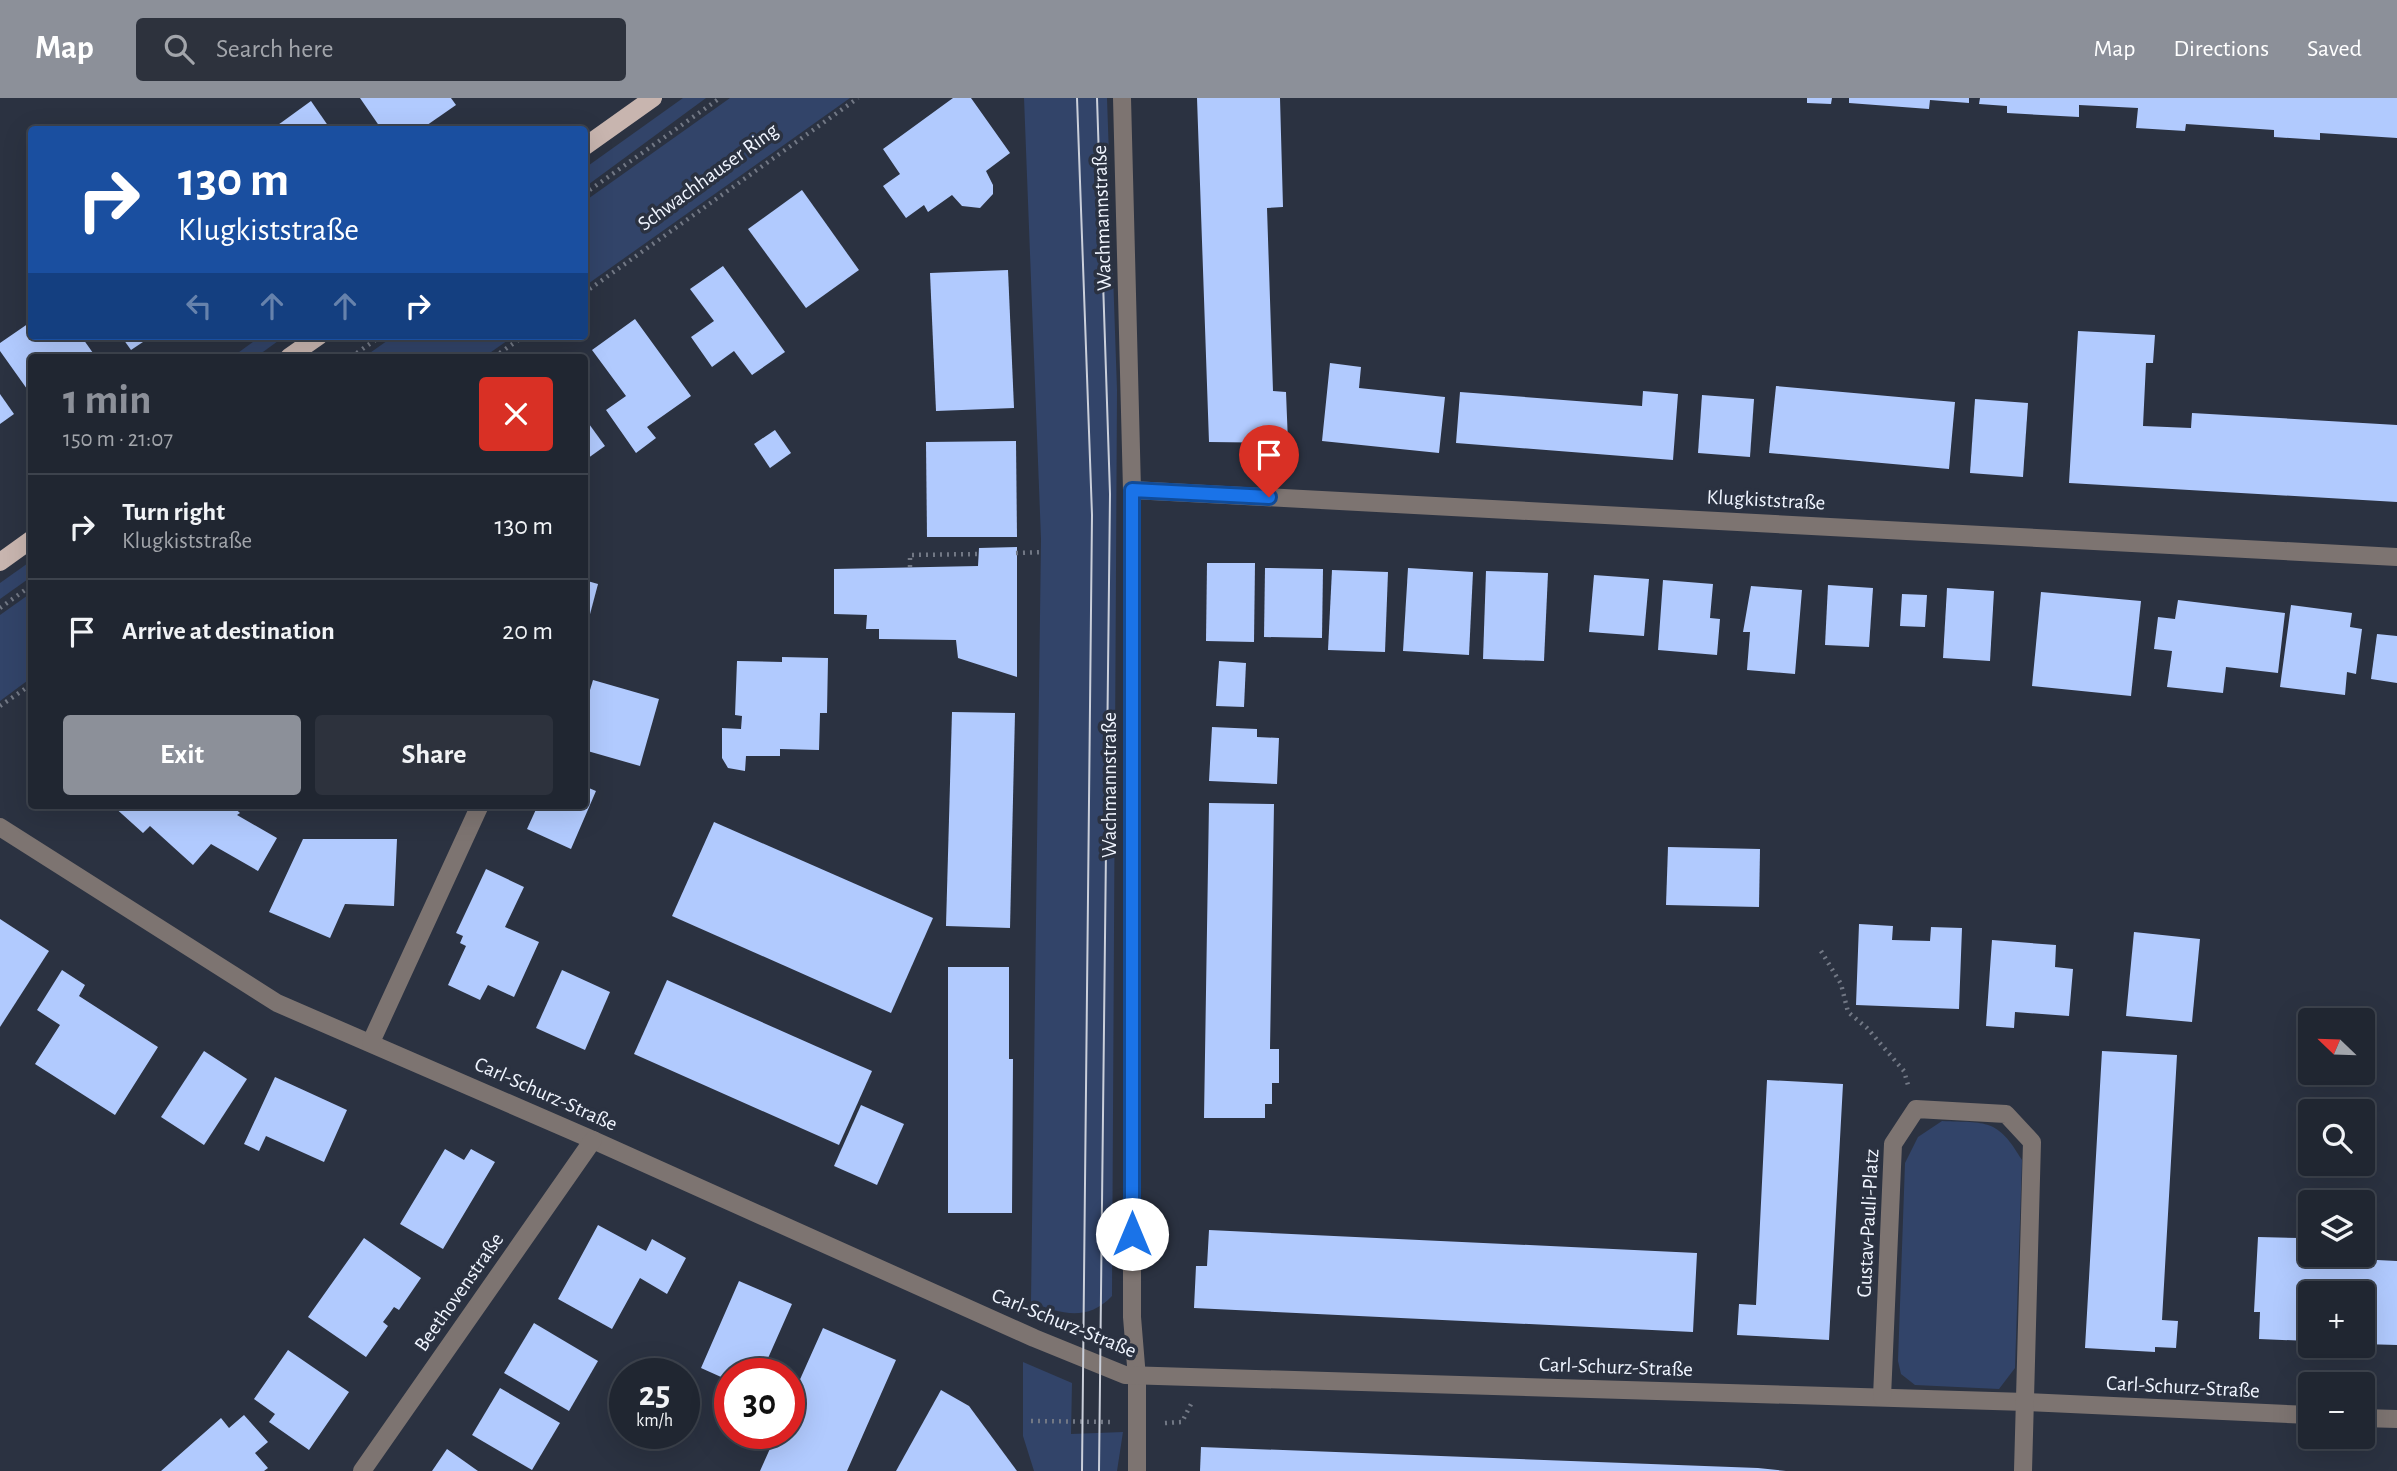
<!DOCTYPE html>
<meta charset="utf-8">
<style>
body{margin:0;font-family:"Alegreya Sans",sans-serif;background:#2d323d;color:#f1f3f6;height:100vh;display:flex;flex-direction:column;font-size:26px;white-space:nowrap}
*{box-sizing:border-box;margin:0}
p{font-size:23px;color:#a2a5ab}
.icon{flex:none;width:38px;height:38px;fill:none;stroke:currentColor;stroke-width:2;stroke-linecap:round;stroke-linejoin:round}
.map{position:relative;flex:1;overflow:hidden}
.details{position:absolute;left:28px;top:256px;width:560px;height:455px;display:flex;flex-direction:column;background:#202631;border-radius:7px;box-shadow:0 7px 28px #0002,0 0 0 2px #3d434d}
.details>*{flex:none}
.banner{position:absolute;left:28px;top:28px;width:560px;height:214px;border-radius:7px;box-shadow:0 7px 28px #0002,0 0 0 2px #3d434d;background:#1a4fa0;color:#fff;overflow:hidden}
.needle{width:46px;rotate:293deg}
.tools{position:absolute;left:2298px;top:910px;display:grid;gap:14px}
.tools a{display:grid;place-items:center;width:77px;height:77px;border-radius:7px;background:#202631;box-shadow:0 7px 28px #0002,0 0 0 2px #3d434d;font-size:35px}
.speed{position:absolute;left:609px;top:1260px;display:flex;gap:14px;font-size:35px;font-weight:700;text-align:center}
.speed>*{display:grid;place-content:center;width:91px;height:91px;border-radius:50%;background:#202631;box-shadow:0 7px 28px #0002,0 0 0 2px #3d434d;line-height:1}
.speed small{font-size:18px;font-weight:400}
.speed .limit{border:10px solid #d22;background:#fff;color:#111}
.pin{position:absolute;display:grid;place-items:center;width:60px;height:60px;color:#fff;margin:-72px -30px;border-radius:50% 50% 50% 0;rotate:-45deg;box-shadow:0 0 7px #0007}
.pin .icon{rotate:45deg}
.me{position:absolute;width:77px;margin:-38px;rotate:0deg;stroke-linejoin:round;filter:drop-shadow(0 0 5px #0008)}
.turn{display:flex;align-items:center;gap:24px;height:147px;padding:0 35px;font-size:32px}
.turn .icon{width:91px;height:91px;stroke-width:2.5}
.turn b{display:block;font-size:49px;line-height:60px}
.lanes{display:flex;align-items:center;height:66px;padding:0 35px;background:#0003;justify-content:center;gap:35px;direction:ltr}
.lanes .off{opacity:.35}
.round{display:grid;place-items:center;flex:none;width:74px;height:74px;border-radius:7px;background:#2d323d}
.summary{display:flex;align-items:center;justify-content:space-between;height:119px;padding:0 35px}
h1{font-size:42px;font-weight:600;line-height:52px;color:#8c9099}
.cta{display:flex;gap:14px;margin-top:auto;padding:14px 35px}
.cta a{flex:1;height:80px;border-radius:7px;background:#8c9099;color:#fff;font-size:28px;font-weight:600;line-height:80px;text-align:center}
.cta a+a{background:#2d323d;color:#f1f3f6}
ul{padding:0;list-style:none}
li{display:flex;align-items:center;gap:21px;height:105px;padding:0 35px;border-top:2px solid #3d434d}
li div{flex:1}
li b{display:block;font-size:26px}
li em{font-style:normal}
header{display:flex;align-items:center;gap:42px;box-sizing:border-box;height:98px;padding:0 35px;background:#8c9099;color:#fff}
header strong{font-size:33px}
nav{display:flex;gap:38px;margin-inline-start:auto;font-size:24px}
.search{width:490px;height:63px;background:#2d323d;display:flex;align-items:center;gap:18px;box-sizing:border-box;padding:0 24px;border-radius:7px;color:#a2a5ab;font-size:26px}
.map>svg:first-child{display:block}
.green{fill:#324469}
.building{fill:#b1cafe}
.lines{fill:none;stroke-linecap:round;stroke-linejoin:round}
.path{stroke:#727885;stroke-width:4.5;stroke-dasharray:2 5;stroke-linecap:butt}
.minor{stroke:#7d7471;stroke-width:18}
.major{stroke:#c8b5af;stroke-width:18}
.tram{stroke:#cacfda;stroke-width:2}
.route-casing{stroke:#114b97;stroke-width:18}
.route{stroke:#1a73e8;stroke-width:12}
.labels{text-anchor:middle;dominant-baseline:central;stroke-width:7;stroke-linejoin:round;paint-order:stroke}
.street-label{font-size:21px;fill:#f0f5ff;stroke:#2b3241}
</style>
<header>
<strong>Map</strong>
<div class="search"><svg class="icon" aria-label="search" viewBox="0 0 24 24"><circle cx="10" cy="10" r="6"/><path d="M15 15l6 6"/></svg>Search here</div>
<nav><a>Map</a><a>Directions</a><a>Saved</a></nav>
</header>
<div class="map">
<svg width="2397" height="1373" viewBox="0 0 2397 1373">
<rect width="100%" height="100%" fill="#2b3241"/>
<g class="green">
<path d="M 683,0 L 706,0 L 585,89 L 585,70 Z"/>
<path d="M 730,0 L 850,0 L 585,188 L 585,103 Z"/>
<path d="M 1024,0 L 1107,0 L 1117,292 L 1112,1198 C 1087,1224 1061,1216 1031,1204 L 1041,441 Z"/>
<path d="M 261,238 L 285,238 L 256,259 L 235,257 Z"/>
<path d="M 394,238 L 514,238 L 484,259 L 364,259 Z"/>
<path d="M 31,463 L 31,479 L 0,501 L 0,485 Z"/>
<path d="M 31,495 L 31,580 L 0,603 L 0,517 Z"/>
<path d="M 1942,1023 C 1987,1025 1997,1020 2022,1062 L 2015,1270 L 1999,1291 L 1915,1287 L 1901,1276 L 1898,1263 L 1905,1065 L 1918,1039 Z"/>
<path d="M 1023,1264 L 1072,1285 L 1071,1336 L 1123,1334 L 1117,1373 L 1034,1373 L 1023,1338 Z"/>
</g>
<g class="building">
<path d="M 360,0 L 451,0 L 456,7 L 420,32 L 382,32 Z"/>
<path d="M 953,0 L 971,0 L 1010,55 L 986,73 L 993,87 L 993,96 L 980,110 L 962,108 L 952,97 L 928,114 L 924,107 L 906,120 L 883,88 L 900,76 L 883,51 Z"/>
<path d="M 1197,0 L 1280,0 L 1283,109 L 1267,110 L 1273,293 L 1286,294 L 1288,345 L 1209,344 Z"/>
<path d="M 1807,0 L 1832,0 L 1831,6 L 1807,5 Z"/>
<path d="M 1849,0 L 1969,0 L 1969,5 L 1930,2 L 1929,11 L 1849,5 Z"/>
<path d="M 1980,0 L 2397,0 L 2397,40 L 2320,35 L 2320,42 L 2274,39 L 2274,32 L 2186,26 L 2185,33 L 2136,30 L 2138,10 L 2079,7 L 2079,19 L 2007,15 L 2007,8 L 1979,6 Z"/>
<path d="M 311,3 L 331,32 L 271,32 Z"/>
<path d="M 802,92 L 859,172 L 806,210 L 748,131 Z"/>
<path d="M 723,168 L 785,254 L 752,277 L 734,253 L 712,269 L 691,239 L 714,223 L 690,191 Z"/>
<path d="M 1008,172 L 1014,310 L 936,313 L 930,175 Z"/>
<path d="M 635,221 L 691,298 L 647,329 L 656,340 L 636,355 L 606,312 L 626,298 L 592,252 Z"/>
<path d="M 32,223 L 32,238 L 81,238 L 93,255 L 87,259 L 32,259 L 32,298 L 0,253 L 0,245 Z"/>
<path d="M 2078,233 L 2155,237 L 2153,265 L 2146,265 L 2143,328 L 2191,330 L 2192,315 L 2397,327 L 2397,404 L 2069,385 Z"/>
<path d="M 121,238 L 152,238 L 131,252 Z"/>
<path d="M 1330,265 L 1361,269 L 1359,290 L 1445,299 L 1439,355 L 1322,343 Z"/>
<path d="M 1776,288 L 1955,304 L 1949,371 L 1769,355 Z"/>
<path d="M 1643,293 L 1678,296 L 1673,362 L 1456,345 L 1460,294 L 1642,308 Z"/>
<path d="M 0,296 L 14,316 L 0,326 Z"/>
<path d="M 1702,297 L 1754,301 L 1750,359 L 1698,355 Z"/>
<path d="M 1975,301 L 2028,305 L 2023,379 L 1970,375 Z"/>
<path d="M 584,319 L 605,348 L 584,363 Z"/>
<path d="M 775,332 L 791,355 L 770,370 L 754,346 Z"/>
<path d="M 1016,343 L 1017,439 L 927,439 L 926,344 Z"/>
<path d="M 1017,449 L 1017,579 L 958,560 L 956,542 L 879,541 L 879,531 L 866,531 L 867,517 L 834,516 L 834,471 L 978,468 L 979,450 Z"/>
<path d="M 1207,465 L 1255,465 L 1254,544 L 1206,543 Z"/>
<path d="M 1265,470 L 1323,471 L 1322,540 L 1264,539 Z"/>
<path d="M 1408,470 L 1473,474 L 1469,557 L 1403,553 Z"/>
<path d="M 1332,472 L 1388,474 L 1385,554 L 1328,552 Z"/>
<path d="M 1486,473 L 1548,475 L 1544,563 L 1483,561 Z"/>
<path d="M 1594,477 L 1649,481 L 1644,538 L 1589,534 Z"/>
<path d="M 584,482 L 598,486 L 585,535 L 584,535 Z"/>
<path d="M 1663,482 L 1713,486 L 1710,520 L 1720,521 L 1717,557 L 1658,552 Z"/>
<path d="M 1828,487 L 1873,490 L 1869,549 L 1825,547 Z"/>
<path d="M 1751,488 L 1802,492 L 1795,576 L 1747,572 L 1750,534 L 1743,534 Z"/>
<path d="M 1947,490 L 1994,493 L 1990,563 L 1943,560 Z"/>
<path d="M 2041,494 L 2141,503 L 2131,598 L 2032,588 Z"/>
<path d="M 1902,496 L 1927,497 L 1925,529 L 1900,528 Z"/>
<path d="M 2178,502 L 2285,515 L 2278,575 L 2226,569 L 2223,595 L 2167,589 L 2172,553 L 2154,551 L 2158,519 L 2175,521 Z"/>
<path d="M 2291,507 L 2352,515 L 2350,529 L 2362,531 L 2356,576 L 2347,574 L 2345,597 L 2280,589 Z"/>
<path d="M 2377,536 L 2397,538 L 2397,585 L 2371,581 Z"/>
<path d="M 782,559 L 828,560 L 827,615 L 820,615 L 819,652 L 780,651 L 780,658 L 746,658 L 745,673 L 728,670 L 722,660 L 722,630 L 741,631 L 742,618 L 735,617 L 737,563 L 782,564 Z"/>
<path d="M 1219,563 L 1246,565 L 1244,609 L 1216,608 Z"/>
<path d="M 593,582 L 659,601 L 640,668 L 584,652 L 584,612 Z"/>
<path d="M 952,614 L 1015,615 L 1010,830 L 946,828 Z"/>
<path d="M 1212,629 L 1257,631 L 1257,639 L 1279,640 L 1277,686 L 1209,683 Z"/>
<path d="M 584,688 L 596,693 L 571,751 L 527,731 L 538,707 L 584,707 Z"/>
<path d="M 1209,705 L 1274,706 L 1270,951 L 1279,951 L 1279,985 L 1272,985 L 1272,1006 L 1265,1006 L 1265,1020 L 1204,1020 Z"/>
<path d="M 112,707 L 231,707 L 240,715 L 237,717 L 277,740 L 258,773 L 211,746 L 193,767 L 150,728 L 143,735 Z"/>
<path d="M 714,724 L 933,820 L 891,915 L 672,818 Z"/>
<path d="M 303,741 L 397,741 L 394,808 L 345,806 L 330,840 L 269,814 Z"/>
<path d="M 1668,749 L 1760,751 L 1759,809 L 1666,807 Z"/>
<path d="M 486,771 L 524,789 L 505,829 L 539,844 L 514,899 L 488,887 L 480,902 L 448,887 L 466,848 L 460,845 L 463,838 L 456,835 Z"/>
<path d="M 0,821 L 49,853 L 0,929 Z"/>
<path d="M 1859,826 L 1893,828 L 1892,842 L 1930,843 L 1931,829 L 1962,830 L 1959,911 L 1856,907 Z"/>
<path d="M 2134,834 L 2200,841 L 2192,924 L 2126,918 Z"/>
<path d="M 1992,842 L 2056,847 L 2055,869 L 2073,871 L 2069,918 L 2015,914 L 2014,930 L 1986,928 Z"/>
<path d="M 948,869 L 1009,869 L 1009,961 L 1013,961 L 1012,1115 L 948,1115 Z"/>
<path d="M 62,872 L 85,887 L 79,898 L 158,949 L 115,1017 L 35,966 L 60,927 L 37,912 Z"/>
<path d="M 562,872 L 610,894 L 585,952 L 536,930 Z"/>
<path d="M 667,882 L 872,973 L 839,1047 L 634,956 Z"/>
<path d="M 204,953 L 247,981 L 204,1047 L 161,1019 Z"/>
<path d="M 2102,953 L 2177,957 L 2162,1222 L 2178,1223 L 2176,1250 L 2155,1249 L 2155,1254 L 2085,1250 Z"/>
<path d="M 275,979 L 347,1012 L 324,1064 L 266,1038 L 259,1053 L 244,1046 Z"/>
<path d="M 1767,982 L 1843,986 L 1829,1242 L 1737,1237 L 1739,1206 L 1756,1207 Z"/>
<path d="M 861,1007 L 904,1026 L 877,1087 L 834,1068 Z"/>
<path d="M 445,1051 L 464,1062 L 471,1051 L 495,1064 L 443,1151 L 400,1126 Z"/>
<path d="M 598,1127 L 646,1153 L 652,1141 L 686,1160 L 667,1196 L 640,1180 L 612,1231 L 558,1201 Z"/>
<path d="M 1209,1132 L 1697,1155 L 1693,1234 L 1194,1210 L 1196,1168 L 1207,1168 Z"/>
<path d="M 2258,1139 L 2299,1140 L 2298,1158 L 2397,1163 L 2397,1247 L 2362,1246 L 2362,1195 L 2310,1195 L 2310,1243 L 2259,1241 L 2260,1214 L 2254,1214 Z"/>
<path d="M 364,1140 L 421,1180 L 399,1212 L 394,1209 L 389,1216 L 383,1224 L 388,1228 L 366,1259 L 308,1219 Z"/>
<path d="M 739,1183 L 792,1206 L 761,1276 L 730,1276 L 730,1283 L 701,1270 Z"/>
<path d="M 534,1225 L 598,1263 L 569,1313 L 504,1275 Z"/>
<path d="M 823,1230 L 896,1262 L 847,1373 L 760,1373 L 777,1335 L 789,1335 L 789,1306 Z"/>
<path d="M 288,1252 L 349,1294 L 309,1352 L 269,1324 L 275,1316 L 254,1301 Z"/>
<path d="M 500,1290 L 560,1325 L 532,1372 L 472,1337 Z"/>
<path d="M 941,1292 L 969,1308 L 1017,1373 L 896,1373 Z"/>
<path d="M 244,1317 L 268,1344 L 255,1355 L 268,1370 L 264,1373 L 161,1373 L 221,1320 L 229,1330 Z"/>
<path d="M 1201,1349 L 1758,1370 L 1786,1373 L 1200,1373 Z"/>
<path d="M 447,1351 L 478,1373 L 432,1373 Z"/>
</g>
<g class="lines">
<g class="path">
<path d="M 584,96 L 720,0"/>
<path d="M 584,195 L 858,0"/>
<path d="M 351,259 L 381,238"/>
<path d="M 494,259 L 524,238"/>
<path d="M 1016,455 L 1043,454"/>
<path d="M 910,469 L 910,457 L 979,456"/>
<path d="M 0,510 L 32,487"/>
<path d="M 0,608 L 32,586"/>
<path d="M 1821,853 L 1841,886 L 1848,914 L 1867,930 L 1904,973 L 1908,987"/>
<path d="M 1031,1323 L 1111,1324"/>
<path d="M 1165,1325 L 1182,1324 L 1191,1306"/>
</g>
<g class="minor">
<path d="M 1122,0 L 1132,392 L 1132,1219 L 1137,1280 L 1137,1373"/>
<path d="M 1132,392 L 2397,459"/>
<path d="M 0,729 L 277,905 L 593,1042 L 1034,1240 L 1125,1277 L 2026,1304 L 2310,1317"/>
<path d="M 371,944 L 480,707"/>
<path d="M 1882,1299 L 1893,1046 L 1916,1011 L 2006,1016 L 2032,1044 L 2023,1373"/>
<path d="M 2362,1320 L 2397,1321"/>
<path d="M 362,1373 L 593,1042"/>
</g>
<g class="major">
<path d="M 584,49 L 653,0"/>
<path d="M 289,259 L 319,238"/>
<path d="M 0,464 L 32,441"/>
</g>
<g class="tram">
<path d="M 1077,0 L 1092,417 L 1082,1373"/>
<path d="M 1097,0 L 1110,396 L 1099,1373"/>
</g>
</g>
<g class="lines">
<defs>
<path id="route" d="M 1132,1136 L 1132,392 L 1269,399"/>
</defs>
<use href="#route" class="route-casing"/>
<use href="#route" class="route"/>
</g>
<g class="labels">
<g class="street-label">
<text transform="translate(708 79) rotate(-36)">Schwachhauser Ring</text>
<text transform="translate(1102 120) rotate(-92)">Wachmannstraße</text>
<text transform="translate(1766 402) rotate(3)">Klugkiststraße</text>
<text transform="translate(1109 687) rotate(-90)">Wachmannstraße</text>
<text transform="translate(546 996) rotate(24)">Carl-Schurz-Straße</text>
<text transform="translate(1868 1125) rotate(-87)">Gustav-Pauli-Platz</text>
<text transform="translate(459 1194) rotate(-55)">Beethovenstraße</text>
<text transform="translate(1064 1225) rotate(22)">Carl-Schurz-Straße</text>
<text transform="translate(1616 1269) rotate(2)">Carl-Schurz-Straße</text>
<text transform="translate(2183 1289) rotate(3)">Carl-Schurz-Straße</text>
</g>
</g>
</svg>
<div class="tools">
<a><svg class="needle" viewBox="-14 -14 28 28"><path d="M0-13l5 13h-10z" fill="#e53935"/><path d="M0 13l5-13h-10z" fill="#a2a5ab"/></svg></a>
<a><svg class="icon" aria-label="search" viewBox="0 0 24 24"><circle cx="10" cy="10" r="6"/><path d="M15 15l6 6"/></svg></a>
<a><svg class="icon" aria-label="layers" viewBox="0 0 24 24"><path d="M12 4l9 5-9 5-9-5zM3 14l9 5 9-5"/></svg></a>
<a>+</a>
<a>−</a>
</div>
<div class="speed"><div>25<small>km/h</small></div><div class="limit">30</div></div>
<div class="pin" style="left:1269px;top:399px;background:#d93025"><svg class="icon" aria-label="arrive" viewBox="0 0 24 24"><path d="M6 21V4h12l-3 4 3 4H6"/></svg></div>
<svg class="me" style="left:1132px;top:1136px" viewBox="-20 -20 40 40"><circle r="19" fill="#fff"/><path d="M0-13L10 11 0 6-10 11z" fill="#1a73e8"/></svg>
<div class="banner">
<div class="turn"><svg class="icon" aria-label="right" viewBox="0 0 24 24"><path d="M7 20v-9h11M14 6l5 5-5 5"/></svg><div><b>130 m</b>Klugkiststraße</div></div>
<div class="lanes"><svg class="icon off" aria-label="left" viewBox="0 0 24 24"><path d="M17 20v-9H6M10 6l-5 5 5 5"/></svg><svg class="icon off" aria-label="ahead" viewBox="0 0 24 24"><path d="M12 20V5M6 11l6-6 6 6"/></svg><svg class="icon off" aria-label="ahead" viewBox="0 0 24 24"><path d="M12 20V5M6 11l6-6 6 6"/></svg><svg class="icon" aria-label="right" viewBox="0 0 24 24"><path d="M7 20v-9h11M14 6l5 5-5 5"/></svg></div>
</div>
<section class="details">
<div class="summary"><div><h1>1 min</h1><p>150 m · 21:07</p></div><a class="round" style="background:#d93025;color:#fff"><svg class="icon" aria-label="close" viewBox="0 0 24 24"><path d="M6 6l12 12M18 6L6 18"/></svg></a></div>
<ul>
<li><svg class="icon" aria-label="right" viewBox="0 0 24 24"><path d="M7 20v-9h11M14 6l5 5-5 5"/></svg><div><b>Turn right</b><p>Klugkiststraße</p></div><em>130 m</em></li>
<li><svg class="icon" aria-label="arrive" viewBox="0 0 24 24"><path d="M6 21V4h12l-3 4 3 4H6"/></svg><div><b>Arrive at destination</b></div><em>20 m</em></li>
</ul>
<div class="cta"><a>Exit</a><a>Share</a></div>
</section>
</div>
